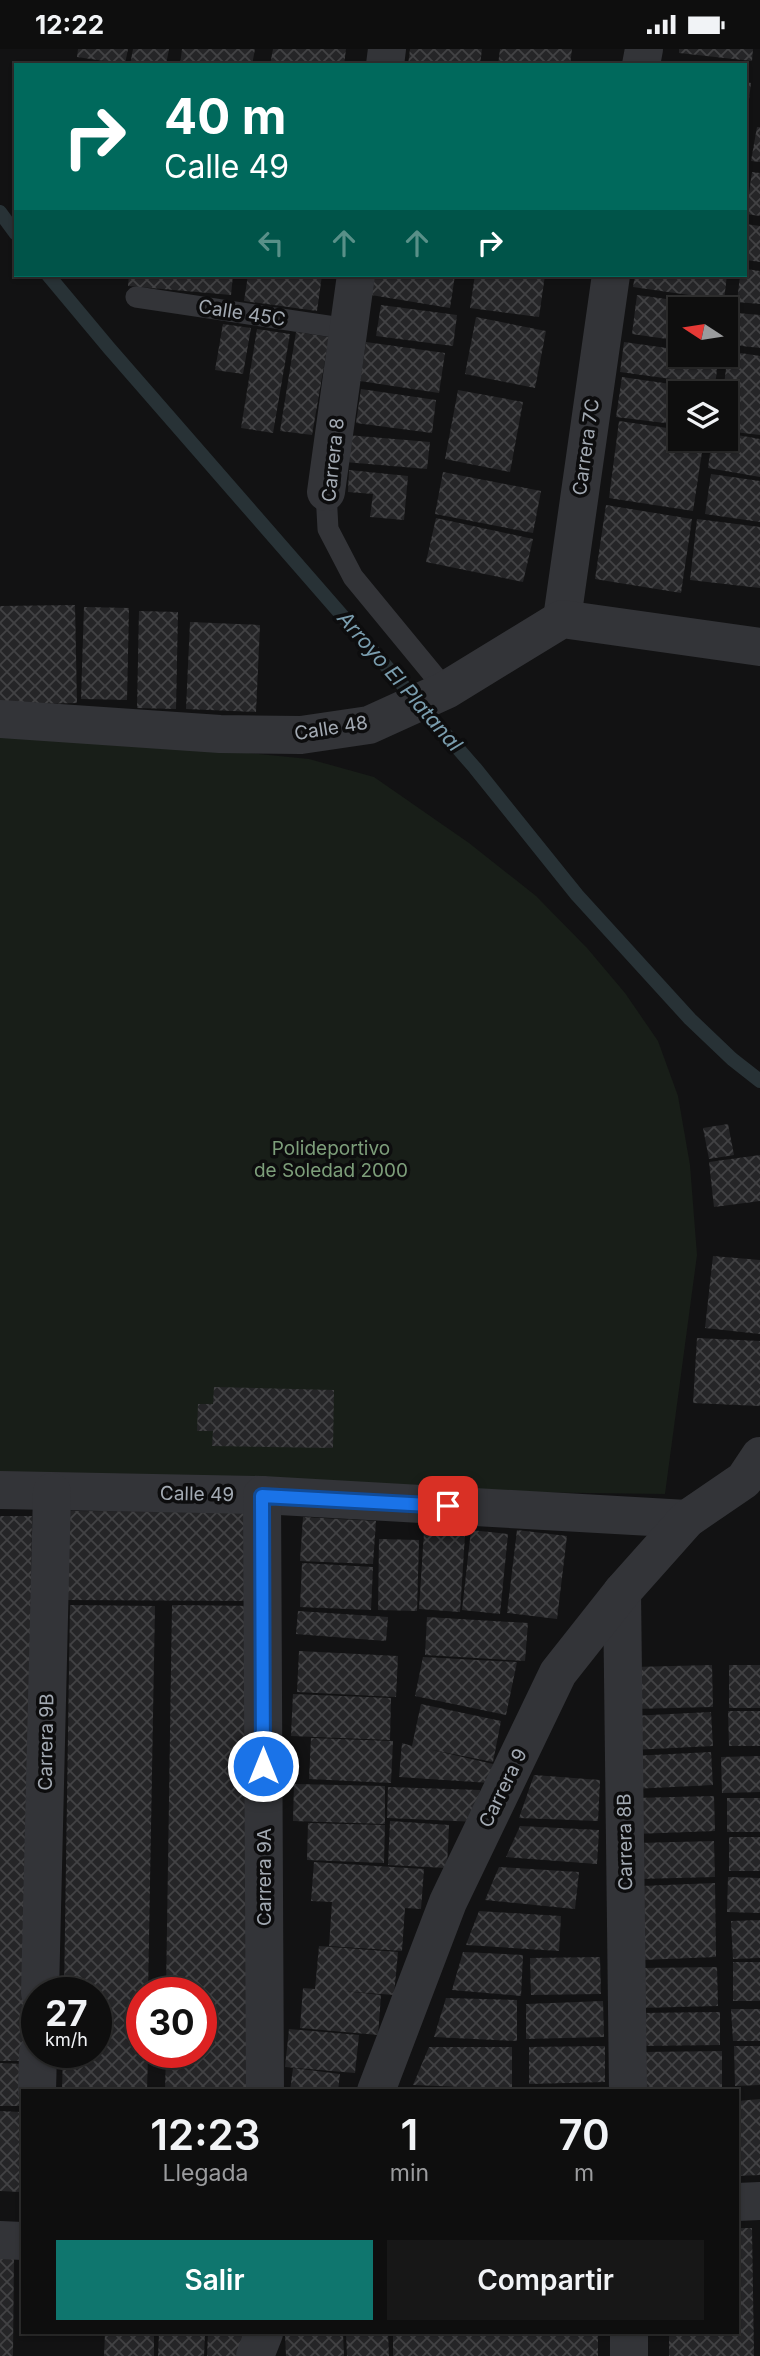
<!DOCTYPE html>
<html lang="es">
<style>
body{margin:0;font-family:Inter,sans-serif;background:#171717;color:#f1f3f6;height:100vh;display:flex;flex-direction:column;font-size:26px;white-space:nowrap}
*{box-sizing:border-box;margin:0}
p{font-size:23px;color:#9b9c9e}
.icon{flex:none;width:38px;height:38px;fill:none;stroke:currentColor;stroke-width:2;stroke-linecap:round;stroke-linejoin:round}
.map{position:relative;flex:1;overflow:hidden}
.details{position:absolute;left:21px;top:2040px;width:718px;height:245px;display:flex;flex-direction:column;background:#0e0e0e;border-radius:0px;box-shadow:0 2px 5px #0004,0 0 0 2px #2e2e2e}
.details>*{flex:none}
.top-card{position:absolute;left:14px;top:14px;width:733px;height:214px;border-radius:0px;box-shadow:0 2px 5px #0004,0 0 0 2px #2e2e2e;background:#00695c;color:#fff;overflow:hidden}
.needle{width:46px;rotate:282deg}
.tools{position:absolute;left:668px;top:248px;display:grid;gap:14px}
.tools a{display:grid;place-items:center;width:70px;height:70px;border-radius:0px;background:#0e0e0e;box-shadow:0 2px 5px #0004,0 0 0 2px #2e2e2e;font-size:35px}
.speed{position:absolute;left:21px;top:1928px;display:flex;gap:14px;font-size:35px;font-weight:700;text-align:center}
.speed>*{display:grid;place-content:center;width:91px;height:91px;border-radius:50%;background:#0e0e0e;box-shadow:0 2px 5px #0004,0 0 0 2px #2e2e2e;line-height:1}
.speed small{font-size:18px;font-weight:400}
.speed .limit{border:10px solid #d22;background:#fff;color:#111}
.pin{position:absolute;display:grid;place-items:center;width:60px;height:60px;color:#fff;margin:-30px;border-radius:14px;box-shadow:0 4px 10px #0006}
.me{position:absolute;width:77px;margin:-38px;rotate:0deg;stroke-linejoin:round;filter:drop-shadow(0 0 5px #0008)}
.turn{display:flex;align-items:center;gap:24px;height:147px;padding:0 35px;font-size:32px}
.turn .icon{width:91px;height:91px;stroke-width:2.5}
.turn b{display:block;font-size:49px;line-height:60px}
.lanes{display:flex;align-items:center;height:66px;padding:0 35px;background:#0003;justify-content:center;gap:35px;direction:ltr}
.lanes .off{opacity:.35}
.eta{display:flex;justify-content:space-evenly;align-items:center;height:119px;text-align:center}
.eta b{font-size:42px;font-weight:600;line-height:49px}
.primary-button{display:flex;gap:14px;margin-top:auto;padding:14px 35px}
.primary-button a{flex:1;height:80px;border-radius:0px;background:#0f766e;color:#fff;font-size:28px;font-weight:600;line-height:80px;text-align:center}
.primary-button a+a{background:#171717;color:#f1f3f6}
.status{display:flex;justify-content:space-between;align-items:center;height:49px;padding:0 35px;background:#0e0e0e;direction:ltr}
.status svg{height:19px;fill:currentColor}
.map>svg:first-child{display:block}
.green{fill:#181e18}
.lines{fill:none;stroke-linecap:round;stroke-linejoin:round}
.stream{stroke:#283236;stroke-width:14}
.building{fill:url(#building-cross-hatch)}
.service{stroke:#333438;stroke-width:21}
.minor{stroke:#333438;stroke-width:38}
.route-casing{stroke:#114b97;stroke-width:18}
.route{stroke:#1a73e8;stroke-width:12}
.labels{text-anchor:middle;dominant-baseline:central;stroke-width:7;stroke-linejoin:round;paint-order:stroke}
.street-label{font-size:19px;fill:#a3aab3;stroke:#0d0d0e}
.park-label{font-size:19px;fill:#7d9e7a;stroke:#0d0d0e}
.water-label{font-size:21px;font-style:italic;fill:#7a9dae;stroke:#0d0d0e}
</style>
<div class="status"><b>12:22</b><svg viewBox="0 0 49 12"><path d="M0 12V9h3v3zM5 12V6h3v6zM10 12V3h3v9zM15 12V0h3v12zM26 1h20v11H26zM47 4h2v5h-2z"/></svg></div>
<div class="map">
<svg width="760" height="2307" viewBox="0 0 760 2307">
<defs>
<pattern id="building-cross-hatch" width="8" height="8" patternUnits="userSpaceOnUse" patternTransform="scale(1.75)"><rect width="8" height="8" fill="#252527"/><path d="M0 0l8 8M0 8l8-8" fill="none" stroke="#424244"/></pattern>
</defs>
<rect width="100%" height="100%" fill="#121213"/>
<path class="green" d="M 0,679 L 309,710 L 374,728 L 469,794 L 536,847 L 587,899 L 625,944 L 658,992 L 678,1047 L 690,1116 L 697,1206 L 665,1445 L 263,1440 L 0,1432 Z"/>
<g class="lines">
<g class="stream">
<path d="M 0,163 L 16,185"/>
<path d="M 48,226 L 109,299 L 475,719 L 577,846 L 690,970 L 732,1010 L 760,1032"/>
</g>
</g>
<g class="building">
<path d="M 78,0 L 128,0 L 125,15 L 77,8 Z"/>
<path d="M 133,0 L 169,0 L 166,16 L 130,16 Z"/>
<path d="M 182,0 L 255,0 L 252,16 L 180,16 Z"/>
<path d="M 273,0 L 346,0 L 344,16 L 270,16 Z"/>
<path d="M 410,0 L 482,0 L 480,16 L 408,16 Z"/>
<path d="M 500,0 L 572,0 L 570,16 L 498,16 Z"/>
<path d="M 679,0 L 753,0 L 752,12 L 679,4 Z"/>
<path d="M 746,33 L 751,34 L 747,66 L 746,66 Z"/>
<path d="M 757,78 L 760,78 L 760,113 L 751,112 Z"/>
<path d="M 752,123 L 760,124 L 760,167 L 746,165 Z"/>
<path d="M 746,175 L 760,177 L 760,213 L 746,211 Z"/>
<path d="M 746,220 L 760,222 L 760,255 L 737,253 L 740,226 L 746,226 Z"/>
<path d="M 129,226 L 233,226 L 231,246 L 128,237 Z"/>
<path d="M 248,226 L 322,226 L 317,262 L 244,252 Z"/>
<path d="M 374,226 L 455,226 L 450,259 L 371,246 Z"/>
<path d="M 475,226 L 545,226 L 539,268 L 470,259 Z"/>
<path d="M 635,226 L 727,226 L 724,251 L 633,238 Z"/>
<path d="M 637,246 L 725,258 L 725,261 L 681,261 L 681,292 L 632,285 Z"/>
<path d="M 381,256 L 457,266 L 453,297 L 376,287 Z"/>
<path d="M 737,264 L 760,266 L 760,299 L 733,296 Z"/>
<path d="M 476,268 L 546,282 L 535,339 L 465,325 Z"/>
<path d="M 223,275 L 251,279 L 243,325 L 215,321 Z"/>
<path d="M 257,280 L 290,285 L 273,384 L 241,379 Z"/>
<path d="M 296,283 L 329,288 L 312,386 L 280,382 Z"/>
<path d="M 366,293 L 445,304 L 439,344 L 360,332 Z"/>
<path d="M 624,293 L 681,301 L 681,306 L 719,306 L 715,336 L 620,323 Z"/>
<path d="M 728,302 L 760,307 L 760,386 L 726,382 L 726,345 L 723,345 Z"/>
<path d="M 622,328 L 712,341 L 712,345 L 681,345 L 681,376 L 616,368 Z"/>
<path d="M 361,340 L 436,351 L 432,384 L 356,374 Z"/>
<path d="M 458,341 L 523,353 L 510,423 L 445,410 Z"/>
<path d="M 619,372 L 681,381 L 681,390 L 704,390 L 693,462 L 609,449 Z"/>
<path d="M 726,384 L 760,390 L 760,428 L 708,419 L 712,390 L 726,390 Z"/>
<path d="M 347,386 L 430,393 L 427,420 L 345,413 Z"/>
<path d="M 349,421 L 408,427 L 404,471 L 370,468 L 373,445 L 348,443 Z"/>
<path d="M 443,423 L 541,442 L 533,484 L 435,465 Z"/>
<path d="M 711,425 L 760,432 L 760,473 L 705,465 Z"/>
<path d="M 606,456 L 692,470 L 681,544 L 595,530 Z"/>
<path d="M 436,469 L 533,490 L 523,533 L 426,513 Z"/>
<path d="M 697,470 L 760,478 L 760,539 L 690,531 Z"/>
<path d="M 75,556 L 77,654 L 0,656 L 0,557 Z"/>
<path d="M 84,558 L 129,559 L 127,651 L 81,650 Z"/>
<path d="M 139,562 L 178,563 L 176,660 L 137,659 Z"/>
<path d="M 190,573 L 260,576 L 256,663 L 186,660 Z"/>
<path d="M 728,1075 L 734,1106 L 709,1110 L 703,1079 Z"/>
<path d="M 760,1106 L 760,1152 L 714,1158 L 709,1113 Z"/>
<path d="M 713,1207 L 760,1211 L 760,1285 L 705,1279 Z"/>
<path d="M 697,1289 L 760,1292 L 760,1357 L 693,1354 Z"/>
<path d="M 214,1338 L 334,1341 L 333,1399 L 212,1397 L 213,1382 L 197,1382 L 198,1355 L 213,1355 Z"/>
<path d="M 68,1462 L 257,1463 L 256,1552 L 67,1551 Z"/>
<path d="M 0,1467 L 32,1467 L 25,2012 L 0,2012 Z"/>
<path d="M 303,1468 L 376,1472 L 373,1515 L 300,1512 Z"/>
<path d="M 471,1481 L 508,1485 L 500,1565 L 462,1561 Z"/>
<path d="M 517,1481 L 567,1487 L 557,1570 L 507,1564 Z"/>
<path d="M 424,1483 L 465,1486 L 460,1563 L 419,1560 Z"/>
<path d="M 379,1490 L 419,1491 L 417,1562 L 378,1561 Z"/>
<path d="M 302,1514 L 373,1518 L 371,1561 L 300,1558 Z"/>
<path d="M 70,1556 L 155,1557 L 148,1944 L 142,1944 L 142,2004 L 148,2004 L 147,2042 L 62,2042 L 63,2004 L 96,2004 L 96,1944 L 64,1944 Z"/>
<path d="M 172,1556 L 257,1557 L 249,2042 L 165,2042 L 166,2004 L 201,2004 L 201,1944 L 166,1944 Z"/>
<path d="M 298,1562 L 388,1568 L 386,1592 L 296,1585 Z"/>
<path d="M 427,1568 L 528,1574 L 525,1612 L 425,1606 Z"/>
<path d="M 299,1602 L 398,1607 L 396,1648 L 297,1643 Z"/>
<path d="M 423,1608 L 517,1613 L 506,1666 L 415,1647 Z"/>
<path d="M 712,1616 L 713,1658 L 633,1660 L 633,1618 Z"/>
<rect x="729" y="1616" width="31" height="43"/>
<path d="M 293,1645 L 391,1649 L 390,1691 L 291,1687 Z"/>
<path d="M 421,1655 L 501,1672 L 493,1713 L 428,1700 L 493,1715 L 490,1734 L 399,1728 L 402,1694 L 412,1697 Z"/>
<path d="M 728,1662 L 760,1662 L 760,1697 L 729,1697 Z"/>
<path d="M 711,1663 L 713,1697 L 633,1701 L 631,1667 Z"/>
<path d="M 311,1689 L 393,1692 L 391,1734 L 309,1730 Z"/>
<path d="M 711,1703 L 713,1736 L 633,1740 L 632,1707 Z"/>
<path d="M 760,1707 L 760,1743 L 722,1744 L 721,1708 Z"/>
<path d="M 534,1726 L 600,1731 L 598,1772 L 519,1769 Z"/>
<path d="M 294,1735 L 385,1737 L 385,1775 L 293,1772 Z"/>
<path d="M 388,1738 L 480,1741 L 478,1773 L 387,1769 Z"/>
<path d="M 714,1747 L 715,1782 L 635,1785 L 634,1749 Z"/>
<rect x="727" y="1749" width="33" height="34"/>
<path d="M 390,1772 L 449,1776 L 447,1819 L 388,1816 Z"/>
<path d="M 308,1774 L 385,1776 L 384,1814 L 307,1811 Z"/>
<path d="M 520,1777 L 599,1781 L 597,1815 L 506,1808 Z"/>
<rect x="729" y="1788" width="31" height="34"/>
<path d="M 714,1792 L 715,1828 L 638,1830 L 637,1794 Z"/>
<path d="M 314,1813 L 424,1820 L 421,1860 L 405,1859 L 402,1902 L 329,1897 L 332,1853 L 311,1852 Z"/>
<path d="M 499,1818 L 579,1823 L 575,1860 L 485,1851 Z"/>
<path d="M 728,1828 L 760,1829 L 760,1864 L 727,1863 Z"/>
<path d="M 715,1834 L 716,1908 L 643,1911 L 641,1837 Z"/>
<path d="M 479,1862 L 561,1867 L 559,1902 L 466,1896 Z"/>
<path d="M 760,1871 L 760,1909 L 733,1910 L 731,1872 Z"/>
<path d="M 319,1897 L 398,1903 L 394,1946 L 343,1942 L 381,1946 L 378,1986 L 300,1979 L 303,1939 L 315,1940 Z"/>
<path d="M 463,1903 L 523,1906 L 521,1947 L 452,1941 Z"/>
<path d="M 600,1908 L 601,1945 L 531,1946 L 530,1909 Z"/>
<rect x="733" y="1913" width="27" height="39"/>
<path d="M 717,1918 L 718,1957 L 639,1959 L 639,1919 Z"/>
<path d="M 446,1949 L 517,1951 L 517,1992 L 434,1988 Z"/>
<path d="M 603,1952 L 604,1988 L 526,1990 L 526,1955 Z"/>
<path d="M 731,1960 L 760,1960 L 760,1992 L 733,1992 Z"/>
<path d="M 720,1963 L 720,1996 L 639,1997 L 639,1964 Z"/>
<path d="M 289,1980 L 359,1986 L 355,2024 L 285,2018 Z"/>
<path d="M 605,1997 L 605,2033 L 529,2035 L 529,1998 Z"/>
<path d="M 734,1997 L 760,1997 L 760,2036 L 735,2037 Z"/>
<path d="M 429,1998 L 512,1998 L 512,2040 L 413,2036 Z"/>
<path d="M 722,2002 L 722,2040 L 641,2042 L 641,2003 Z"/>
<path d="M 0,2014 L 23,2015 L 22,2057 L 0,2057 Z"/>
<path d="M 293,2019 L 340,2025 L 338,2042 L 290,2042 Z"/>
<path d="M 760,2050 L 760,2126 L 737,2127 L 737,2052 Z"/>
<path d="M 0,2062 L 21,2063 L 20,2143 L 0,2142 Z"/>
<path d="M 737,2179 L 752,2179 L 754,2307 L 669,2307 L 669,2284 L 737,2284 Z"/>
<path d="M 0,2208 L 14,2208 L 13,2307 L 0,2307 Z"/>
<path d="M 105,2284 L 154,2284 L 154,2307 L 104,2307 Z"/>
<path d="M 159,2284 L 205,2284 L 204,2307 L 158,2307 Z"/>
<path d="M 208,2284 L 250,2284 L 244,2307 L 207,2307 Z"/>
<path d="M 285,2284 L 343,2284 L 344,2307 L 286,2307 Z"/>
<path d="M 346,2284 L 388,2284 L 389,2307 L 347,2307 Z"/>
<rect x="393" y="2284" width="205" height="23"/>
</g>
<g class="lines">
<g class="service">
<path d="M 136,248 L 348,280"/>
<path d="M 326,443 L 328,480 L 353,528 L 446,641"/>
</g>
<g class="minor">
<path d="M 385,16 L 387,0"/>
<path d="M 641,16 L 644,0"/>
<path d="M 326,443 L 356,226"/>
<path d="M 562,570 L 611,226"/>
<path d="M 0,670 L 220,685 L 301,686 L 369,676 L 446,641 L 562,570 L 760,598"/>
<path d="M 0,1441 L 262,1446 L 687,1470"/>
<path d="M 262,1446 L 265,2042"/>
<path d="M 622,1543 L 628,2042"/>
<path d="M 40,1944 L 52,1443"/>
<path d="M 37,2042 L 38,2004"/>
<path d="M 376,2042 L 448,1853 L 558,1624 L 622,1543 L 687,1470 L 744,1431 L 760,1407"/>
<path d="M 737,2153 L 760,2152"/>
<path d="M 0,2191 L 23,2192"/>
<path d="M 255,2307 L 264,2284"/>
<path d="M 629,2307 L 629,2284"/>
</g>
</g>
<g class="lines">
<defs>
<path id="route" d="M 263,1717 L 262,1447 L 448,1457"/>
</defs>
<use href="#route" class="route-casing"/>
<use href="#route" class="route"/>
</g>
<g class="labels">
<g class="street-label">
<text transform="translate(242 264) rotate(9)">Calle 45C</text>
<text transform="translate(586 398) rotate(-82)">Carrera 7C</text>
<text transform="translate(333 411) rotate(-84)">Carrera 8</text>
<text transform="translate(331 679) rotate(-9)">Calle 48</text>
<text transform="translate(197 1445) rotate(1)">Calle 49</text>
<text transform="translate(46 1693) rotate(-89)">Carrera 9B</text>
<text transform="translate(503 1739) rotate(-64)">Carrera 9</text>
<text transform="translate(625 1793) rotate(-91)">Carrera 8B</text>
<text transform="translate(264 1828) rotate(-90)">Carrera 9A</text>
</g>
<g class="park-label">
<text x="331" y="1099">Polideportivo<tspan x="331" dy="22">de Soledad 2000</tspan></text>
</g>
<g class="water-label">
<text transform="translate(400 632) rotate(49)">Arroyo El Platanal</text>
</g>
</g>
</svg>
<div class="tools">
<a><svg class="needle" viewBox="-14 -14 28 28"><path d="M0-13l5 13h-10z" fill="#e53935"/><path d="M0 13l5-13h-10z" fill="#9b9c9e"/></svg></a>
<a><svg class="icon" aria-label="layers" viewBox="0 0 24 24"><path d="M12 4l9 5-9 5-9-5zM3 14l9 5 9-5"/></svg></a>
</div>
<div class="speed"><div>27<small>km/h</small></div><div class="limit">30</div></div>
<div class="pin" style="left:448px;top:1457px;background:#d93025"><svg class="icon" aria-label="arrive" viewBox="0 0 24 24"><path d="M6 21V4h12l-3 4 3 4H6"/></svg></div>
<svg class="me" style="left:263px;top:1717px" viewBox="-20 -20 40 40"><circle r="17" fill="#1a73e8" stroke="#fff" stroke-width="3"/><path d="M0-11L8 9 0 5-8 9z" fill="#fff"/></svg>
<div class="top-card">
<div class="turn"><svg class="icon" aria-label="right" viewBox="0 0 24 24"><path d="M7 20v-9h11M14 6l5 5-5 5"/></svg><div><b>40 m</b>Calle 49</div></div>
<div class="lanes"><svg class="icon off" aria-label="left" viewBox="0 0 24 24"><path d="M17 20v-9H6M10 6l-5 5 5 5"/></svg><svg class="icon off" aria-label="ahead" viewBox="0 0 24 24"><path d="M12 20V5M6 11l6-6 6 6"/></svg><svg class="icon off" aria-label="ahead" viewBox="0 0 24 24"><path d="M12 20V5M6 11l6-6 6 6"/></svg><svg class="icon" aria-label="right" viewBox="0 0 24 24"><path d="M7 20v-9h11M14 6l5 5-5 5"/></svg></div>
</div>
<section class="details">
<div class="eta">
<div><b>12:23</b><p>Llegada</p></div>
<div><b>1</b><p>min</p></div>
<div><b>70</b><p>m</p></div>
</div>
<div class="primary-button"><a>Salir</a><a>Compartir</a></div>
</section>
</div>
